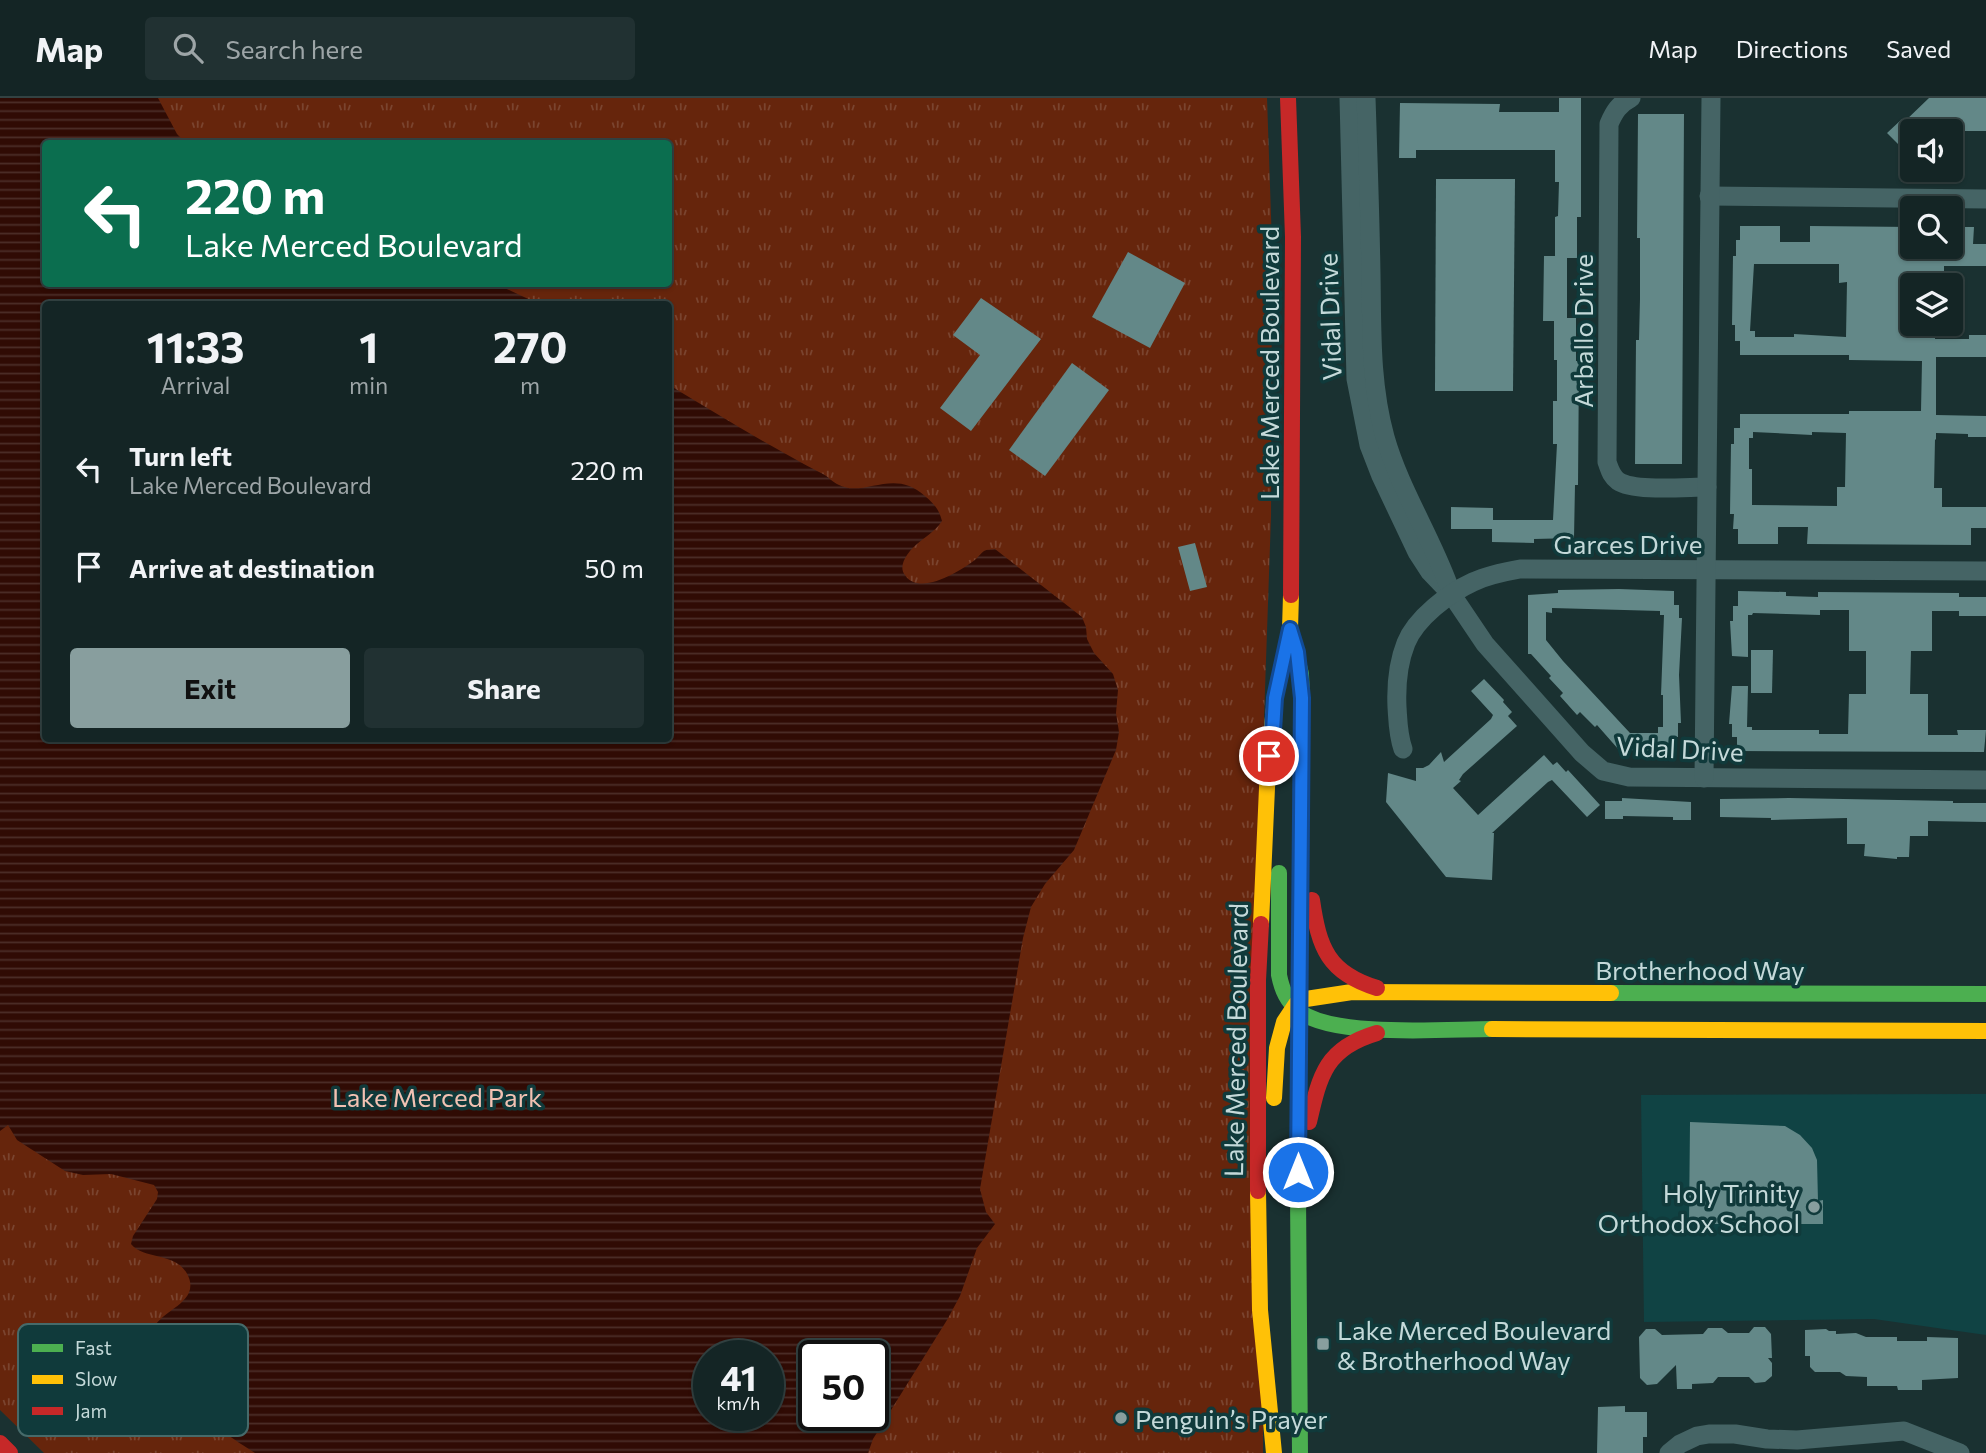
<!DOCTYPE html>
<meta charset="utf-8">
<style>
body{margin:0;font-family:Commissioner,sans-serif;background:#213132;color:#f1f3f6;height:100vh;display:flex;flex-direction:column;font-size:26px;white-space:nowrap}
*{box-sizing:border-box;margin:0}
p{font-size:23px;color:#9da5a7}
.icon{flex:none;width:38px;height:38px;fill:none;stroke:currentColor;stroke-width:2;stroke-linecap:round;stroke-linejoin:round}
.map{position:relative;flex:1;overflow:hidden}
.side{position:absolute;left:42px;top:203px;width:630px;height:441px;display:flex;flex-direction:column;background:#142525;border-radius:7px;box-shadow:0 2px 5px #0004,0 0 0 2px #334242}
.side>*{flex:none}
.top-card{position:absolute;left:42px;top:42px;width:630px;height:147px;border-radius:7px;box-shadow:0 2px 5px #0004,0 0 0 2px #334242;background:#0b6e4f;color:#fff;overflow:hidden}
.tools{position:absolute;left:1900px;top:21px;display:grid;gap:14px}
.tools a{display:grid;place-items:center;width:63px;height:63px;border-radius:7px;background:#142525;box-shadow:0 2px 5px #0004,0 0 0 2px #334242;font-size:35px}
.speed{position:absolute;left:693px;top:1242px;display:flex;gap:14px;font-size:35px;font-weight:700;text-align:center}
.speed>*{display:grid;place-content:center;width:91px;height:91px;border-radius:50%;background:#142525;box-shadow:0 2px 5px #0004,0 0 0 2px #334242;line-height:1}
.speed small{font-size:18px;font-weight:400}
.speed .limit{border:4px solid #111;border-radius:10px;background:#fff;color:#111}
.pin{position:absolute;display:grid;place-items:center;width:60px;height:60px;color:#fff;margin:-30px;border:4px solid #fff;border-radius:50%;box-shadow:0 2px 7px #0007}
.me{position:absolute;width:77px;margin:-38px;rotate:0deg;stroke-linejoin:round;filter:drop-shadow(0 0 5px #0008)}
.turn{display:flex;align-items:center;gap:24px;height:147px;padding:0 28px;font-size:32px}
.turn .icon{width:91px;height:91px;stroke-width:2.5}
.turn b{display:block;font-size:49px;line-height:60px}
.eta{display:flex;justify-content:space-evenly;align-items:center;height:119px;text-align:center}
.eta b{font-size:42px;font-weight:700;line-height:49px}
.button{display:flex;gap:14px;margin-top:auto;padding:14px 28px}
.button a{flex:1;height:80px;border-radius:7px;background:#889e9e;color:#111;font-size:28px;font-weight:700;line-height:80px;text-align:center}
.button a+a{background:#213132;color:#f1f3f6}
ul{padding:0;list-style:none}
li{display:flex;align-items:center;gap:21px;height:98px;padding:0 28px}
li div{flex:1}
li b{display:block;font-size:26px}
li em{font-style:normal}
header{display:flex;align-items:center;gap:42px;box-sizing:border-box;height:98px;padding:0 35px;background:#142525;border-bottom:2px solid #334242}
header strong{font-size:33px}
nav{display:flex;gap:38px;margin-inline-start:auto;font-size:24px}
.search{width:490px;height:63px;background:#213132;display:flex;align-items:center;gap:18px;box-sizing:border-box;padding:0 24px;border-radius:7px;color:#9da5a7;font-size:26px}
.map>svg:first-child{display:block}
.built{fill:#104344}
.park{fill:url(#park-tufts);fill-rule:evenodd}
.water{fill:url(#water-rules);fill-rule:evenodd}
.building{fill:#638888;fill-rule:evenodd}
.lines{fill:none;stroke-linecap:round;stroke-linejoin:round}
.street{stroke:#456465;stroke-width:19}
.fast{stroke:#4caf50;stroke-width:16}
.slow{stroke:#ffc107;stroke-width:16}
.jam{stroke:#c62828;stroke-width:16}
.route-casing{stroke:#114b97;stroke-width:18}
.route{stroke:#1a73e8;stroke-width:12}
.poi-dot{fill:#889e9e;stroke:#103a3b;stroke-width:2.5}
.labels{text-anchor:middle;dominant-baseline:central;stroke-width:7;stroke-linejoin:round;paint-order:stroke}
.street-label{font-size:26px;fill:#c4d9d9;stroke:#103a3b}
.park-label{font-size:26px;fill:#f2c1b2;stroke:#103a3b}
.poi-label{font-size:26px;fill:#c4d9d9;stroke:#103a3b;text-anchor:start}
.key{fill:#103a3b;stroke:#466a6a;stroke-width:2}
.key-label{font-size:19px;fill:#c4d9d9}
</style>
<header>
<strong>Map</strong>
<div class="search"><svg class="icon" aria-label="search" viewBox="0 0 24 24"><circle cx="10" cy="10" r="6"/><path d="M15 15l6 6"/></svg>Search here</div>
<nav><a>Map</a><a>Directions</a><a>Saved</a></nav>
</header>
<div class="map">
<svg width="1986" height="1355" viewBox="0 0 1986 1355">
<defs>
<pattern id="park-tufts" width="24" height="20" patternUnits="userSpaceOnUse" patternTransform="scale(1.75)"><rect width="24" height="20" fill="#66250c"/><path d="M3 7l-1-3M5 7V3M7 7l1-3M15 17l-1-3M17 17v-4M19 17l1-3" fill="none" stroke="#7a442f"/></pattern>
<pattern id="water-rules" width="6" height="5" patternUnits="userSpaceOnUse" patternTransform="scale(1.75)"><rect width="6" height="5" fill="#300b04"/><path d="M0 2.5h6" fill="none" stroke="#4c2e28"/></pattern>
</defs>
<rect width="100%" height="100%" fill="#1a3131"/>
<path class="built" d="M 1986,996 L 1986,1237 L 1874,1221 L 1644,1224 L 1641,997 Z"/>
<path class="park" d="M 0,0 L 1267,0 L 1272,147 L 1271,418 L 1263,649 L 1263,1355 L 44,1355 L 0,1312 ZM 46,46 L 668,46 L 668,186 L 46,186 ZM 46,206 L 668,206 L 668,640 L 46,640 ZM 709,1258 L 768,1258 L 768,1318 L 709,1318 ZM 814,1258 L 873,1258 L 873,1318 L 814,1318 Z"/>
<path class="water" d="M 0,0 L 158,0 L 177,36 L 186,45 L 46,46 L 46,186 L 496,186 L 539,206 L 46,206 L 46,640 L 668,640 L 669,287 C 719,317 769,348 821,375 C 828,378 832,384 839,387 C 864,400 894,369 925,398 C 934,406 939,411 942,423 C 933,437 916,443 907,457 C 903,463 900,471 905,477 C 919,499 961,473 976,461 C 979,458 981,455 984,453 C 987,451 991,452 995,451 L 1082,519 L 1086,529 L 1087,541 L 1094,555 L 1113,576 L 1118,592 L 1116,615 L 1119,634 L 1116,652 L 1074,752 L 1045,786 L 1031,809 L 1023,840 L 980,1091 L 986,1114 L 995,1126 L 977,1150 L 960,1198 L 947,1222 L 873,1341 L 868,1355 L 255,1355 C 224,1335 205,1323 184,1291 C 179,1282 176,1271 169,1262 C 162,1252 146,1248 152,1233 C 160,1212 198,1206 189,1180 C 179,1153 145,1163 131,1146 L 133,1138 L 157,1101 L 158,1094 L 154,1087 L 111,1076 L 83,1077 L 65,1073 L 17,1042 L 8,1027 L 0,1033 ZM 709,1258 L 768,1258 L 768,1318 L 709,1318 ZM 814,1258 L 873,1258 L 873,1318 L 814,1318 Z"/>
<g class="building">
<path d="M 1559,0 L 1581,0 L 1581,119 L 1577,119 L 1577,160 L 1567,160 L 1567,220 L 1576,220 L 1576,263 L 1579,263 L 1578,387 L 1575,387 L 1574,440 L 1534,441 L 1534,445 L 1492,444 L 1492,431 L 1451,431 L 1451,409 L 1493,410 L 1493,422 L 1553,422 L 1557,346 L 1553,346 L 1553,303 L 1557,303 L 1557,262 L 1554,262 L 1554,223 L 1543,223 L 1544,158 L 1555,158 L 1555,119 L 1558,118 L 1559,84 L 1555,84 L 1555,52 L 1416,52 L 1416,60 L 1399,60 L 1400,5 L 1500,6 L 1499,14 L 1559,14 Z"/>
<path d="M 1929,0 L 1986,0 L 1986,33 L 1913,33 L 1913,61 L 1887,35 L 1902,21 L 1904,24 Z"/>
<path d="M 1638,16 L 1684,16 L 1682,366 L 1635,366 L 1636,242 L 1639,242 L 1640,201 L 1640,140 L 1637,140 Z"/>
<path d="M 1436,81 L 1515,81 L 1513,293 L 1435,293 Z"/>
<path d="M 1740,128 L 1780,128 L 1780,144 L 1810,144 L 1810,128 L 1913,129 L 1913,149 L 1951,149 L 1951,129 L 1974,129 L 1973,146 L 1986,146 L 1986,168 L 1944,168 L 1944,186 L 1913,187 L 1913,226 L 1935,226 L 1935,241 L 1969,241 L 1969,237 L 1986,237 L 1986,259 L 1936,259 L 1936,317 L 1986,318 L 1986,339 L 1968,339 L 1968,336 L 1936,335 L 1936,342 L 1935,341 L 1934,390 L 1942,390 L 1942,409 L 1986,409 L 1986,430 L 1971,430 L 1971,447 L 1807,446 L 1808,429 L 1778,429 L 1778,446 L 1738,446 L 1738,431 L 1733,431 L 1734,416 L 1730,416 L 1731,346 L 1734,346 L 1734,330 L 1740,330 L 1740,316 L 1849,316 L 1849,313 L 1921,313 L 1922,263 L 1849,262 L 1849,257 L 1740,257 L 1740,243 L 1735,243 L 1735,227 L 1732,227 L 1733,158 L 1736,158 L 1736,142 L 1740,142 ZM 1754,166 L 1839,166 L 1839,185 L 1847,184 L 1846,239 L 1794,236 L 1794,239 L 1755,239 L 1755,233 L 1750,233 ZM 1753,334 L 1812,337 L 1812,334 L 1846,335 L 1845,389 L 1837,389 L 1837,408 L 1752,407 L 1752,371 L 1749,371 L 1749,340 L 1753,340 Z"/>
<path d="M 1128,154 L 1185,185 L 1150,250 L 1092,219 Z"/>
<path d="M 981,200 L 1041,241 L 971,333 L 940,310 L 980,257 L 953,237 Z"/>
<path d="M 1072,265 L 1109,292 L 1045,378 L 1009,352 Z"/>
<path d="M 1195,445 L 1207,489 L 1190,493 L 1178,449 Z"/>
<path d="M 1619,491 L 1674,493 L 1674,507 L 1679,507 L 1679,520 L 1682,520 L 1679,577 L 1681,625 L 1678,625 L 1678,639 L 1673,639 L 1673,653 L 1619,652 L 1597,627 L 1595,629 L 1580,614 L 1577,617 L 1560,598 L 1563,595 L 1549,580 L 1551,578 L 1531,556 L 1528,556 L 1528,497 L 1558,495 L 1558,492 ZM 1552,510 L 1660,513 L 1660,517 L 1664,517 L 1661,597 L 1663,597 L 1663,629 L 1658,629 L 1658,635 L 1630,635 L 1563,563 L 1546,542 L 1546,514 L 1552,515 Z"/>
<path d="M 1738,493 L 1786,494 L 1786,498 L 1818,499 L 1818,494 L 1959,495 L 1959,499 L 1986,499 L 1986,518 L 1959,518 L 1959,513 L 1932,513 L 1932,553 L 1911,553 L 1910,596 L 1928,596 L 1928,637 L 1958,637 L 1957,632 L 1986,632 L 1984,654 L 1737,653 L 1737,639 L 1732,639 L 1732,626 L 1729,626 L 1732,588 L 1748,588 L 1747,629 L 1752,629 L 1752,632 L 1819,632 L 1819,636 L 1848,636 L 1849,596 L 1866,596 L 1866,553 L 1849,553 L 1849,512 L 1820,512 L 1820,517 L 1753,515 L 1752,517 L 1748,517 L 1748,559 L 1732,558 L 1730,523 L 1733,523 L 1733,508 L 1738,508 Z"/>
<path d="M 1751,552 L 1773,552 L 1772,595 L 1751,595 Z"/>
<path d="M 1484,581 L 1504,602 L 1503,604 L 1512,614 L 1508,618 L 1517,628 L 1463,676 L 1459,682 L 1461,683 L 1453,690 L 1478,717 L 1544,657 L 1553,667 L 1557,664 L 1566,674 L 1568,672 L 1600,707 L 1587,719 L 1552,682 L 1548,684 L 1492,735 L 1494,735 L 1492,782 L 1446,779 L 1386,704 L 1388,675 L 1416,683 L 1416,670 L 1423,670 L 1429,667 L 1441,654 L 1444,664 L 1491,621 L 1493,617 L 1471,593 Z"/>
<path d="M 1622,700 L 1691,704 L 1691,722 L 1673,722 L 1673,719 L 1623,718 L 1623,721 L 1605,721 L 1605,703 L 1622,703 Z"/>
<path d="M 1789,700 L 1953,703 L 1953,705 L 1986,705 L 1986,724 L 1928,723 L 1928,738 L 1910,738 L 1909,759 L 1897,759 L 1897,761 L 1864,758 L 1865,746 L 1847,746 L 1847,720 L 1771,722 L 1771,720 L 1720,719 L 1720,701 Z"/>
<path d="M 1690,1024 L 1785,1028 L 1800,1037 L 1812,1050 L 1817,1062 L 1818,1103 L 1823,1102 L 1823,1126 L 1689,1126 Z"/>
<path d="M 1754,1229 L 1765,1229 L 1771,1236 L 1772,1260 L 1768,1260 L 1772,1265 L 1772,1278 L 1765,1284 L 1755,1285 L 1749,1279 L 1718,1279 L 1713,1285 L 1692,1286 L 1692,1291 L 1677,1291 L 1676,1267 L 1657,1286 L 1647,1287 L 1640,1280 L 1639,1239 L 1646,1231 L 1655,1231 L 1662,1237 L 1703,1236 L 1708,1230 L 1722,1230 L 1728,1235 L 1749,1235 Z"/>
<path d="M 1826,1231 L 1829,1233 L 1836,1233 L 1836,1236 L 1856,1235 L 1866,1239 L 1897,1239 L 1897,1243 L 1927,1243 L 1927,1239 L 1958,1240 L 1958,1280 L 1922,1282 L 1922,1292 L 1898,1292 L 1897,1288 L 1867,1288 L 1867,1279 L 1846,1278 L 1840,1274 L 1815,1274 L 1810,1269 L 1810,1258 L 1805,1258 L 1805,1232 Z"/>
<path d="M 1625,1308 L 1625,1314 L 1647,1314 L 1647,1339 L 1643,1339 L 1643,1355 L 1597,1355 L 1598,1309 Z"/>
</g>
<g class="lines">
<g class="street">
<path d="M 1349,0 L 1356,281 L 1369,347 L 1381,378 L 1417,454 L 1430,474 L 1452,497 L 1485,546 L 1582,655 L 1603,673 L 1629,679 L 1986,682"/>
<path d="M 1366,0 C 1368,58 1370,117 1371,176 C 1372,231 1370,285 1385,339 C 1399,389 1430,437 1448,486"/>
<path d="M 1631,0 C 1619,6 1614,14 1609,26 L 1607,364 C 1610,372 1611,378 1618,383 C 1634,394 1686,389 1707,389"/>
<path d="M 1709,98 L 1986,101"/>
<path d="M 1403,651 C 1398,637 1398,624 1397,609 C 1396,587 1398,565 1406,545 C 1416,520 1449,495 1473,484 C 1488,477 1503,474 1520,471 L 1986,473"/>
<path d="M 1704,680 L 1711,0"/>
<path d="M 1669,1355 L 1680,1346 L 1697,1338 L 1709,1336 L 1735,1336 L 1767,1341 L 1797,1342 L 1904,1333 L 1960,1355"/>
</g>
<g class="fast">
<path d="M 1291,536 L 1301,576 L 1302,600 L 1300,809"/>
<path d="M 1279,775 L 1279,877 C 1282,892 1287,904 1300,914 C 1337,940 1445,931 1492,931"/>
<path d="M 1611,895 L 1986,896"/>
<path d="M 1298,1096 L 1300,1355"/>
</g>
<g class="slow">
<path d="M 1261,826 L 1268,667 L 1275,600 L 1290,531 L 1291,497"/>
<path d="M 1492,931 L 1986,933"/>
<path d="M 1274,1000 L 1277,950 L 1284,924 L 1296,906 L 1306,901 L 1352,894 L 1611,895"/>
<path d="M 1258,1093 L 1260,1212 L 1274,1355"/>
</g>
<g class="jam">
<path d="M 1288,0 L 1293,139 L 1291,497"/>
<path d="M 1312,802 C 1319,850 1328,875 1377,890"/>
<path d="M 1309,1024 C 1320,976 1326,950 1377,935"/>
<path d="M 1258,1093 L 1258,882 L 1261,826"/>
<path d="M 1298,1096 L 1300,809"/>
<path d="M 0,1345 L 10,1355"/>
</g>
</g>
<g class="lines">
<defs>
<path id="route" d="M 1269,658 L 1273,633 L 1275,600 L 1290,531 L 1297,554 L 1302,600 L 1298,1074"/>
</defs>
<use href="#route" class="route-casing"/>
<use href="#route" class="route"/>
</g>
<g class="poi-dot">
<circle cx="1814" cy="1109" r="7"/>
<rect x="1316" y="1239" width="14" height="14" rx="3.5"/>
<circle cx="1121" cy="1320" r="7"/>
</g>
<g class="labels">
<g class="street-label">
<text transform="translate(1329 219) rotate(-92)">Vidal Drive</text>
<text transform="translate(1582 233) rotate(-90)">Arballo Drive</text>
<text transform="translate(1268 265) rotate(-90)">Lake Merced Boulevard</text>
<text x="1628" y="445">Garces Drive</text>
<text transform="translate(1680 650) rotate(3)">Vidal Drive</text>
<text x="1700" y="871">Brotherhood Way</text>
<text transform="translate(1235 942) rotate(-89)">Lake Merced Boulevard</text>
</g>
<g class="park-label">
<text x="437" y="998">Lake Merced Park</text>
</g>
<g class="poi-label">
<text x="1800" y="1094" text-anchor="end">Holy Trinity<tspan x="1800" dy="30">Orthodox School</tspan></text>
<text x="1337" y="1231">Lake Merced Boulevard<tspan x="1337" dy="30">&amp; Brotherhood Way</tspan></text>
<text x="1135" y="1320">Penguin’s Prayer</text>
</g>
</g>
<rect x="18" y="1226" width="230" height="112" rx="10" class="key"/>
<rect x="32" y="1246" width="31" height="8" fill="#4caf50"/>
<rect x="32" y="1277" width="31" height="9" fill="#ffc107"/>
<rect x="32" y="1309" width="31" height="8" fill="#c62828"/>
<g class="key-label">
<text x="75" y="1257">Fast</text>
<text x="75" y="1288">Slow</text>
<text x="75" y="1320">Jam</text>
</g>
</svg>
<div class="tools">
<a><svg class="icon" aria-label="sound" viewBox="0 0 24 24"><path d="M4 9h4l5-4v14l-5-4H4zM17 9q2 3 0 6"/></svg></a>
<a><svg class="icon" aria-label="search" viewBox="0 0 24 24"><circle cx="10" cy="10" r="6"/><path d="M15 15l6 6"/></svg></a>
<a><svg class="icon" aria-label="layers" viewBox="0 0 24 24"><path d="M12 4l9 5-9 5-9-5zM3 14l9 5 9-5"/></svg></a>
</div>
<div class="speed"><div>41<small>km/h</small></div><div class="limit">50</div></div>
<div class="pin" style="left:1269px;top:658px;background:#d93025"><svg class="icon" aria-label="arrive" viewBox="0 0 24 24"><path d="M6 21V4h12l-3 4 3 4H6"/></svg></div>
<svg class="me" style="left:1298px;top:1074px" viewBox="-20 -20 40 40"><circle r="17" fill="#1a73e8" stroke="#fff" stroke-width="3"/><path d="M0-11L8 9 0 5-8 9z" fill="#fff"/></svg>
<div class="top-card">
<div class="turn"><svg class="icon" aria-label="left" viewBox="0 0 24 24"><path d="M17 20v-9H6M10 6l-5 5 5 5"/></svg><div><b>220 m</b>Lake Merced Boulevard</div></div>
</div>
<section class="side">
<div class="eta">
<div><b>11:33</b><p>Arrival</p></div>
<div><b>1</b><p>min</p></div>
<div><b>270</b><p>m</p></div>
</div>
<ul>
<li><svg class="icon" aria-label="left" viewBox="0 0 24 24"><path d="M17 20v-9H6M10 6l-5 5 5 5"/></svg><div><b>Turn left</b><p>Lake Merced Boulevard</p></div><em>220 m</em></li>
<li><svg class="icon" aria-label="arrive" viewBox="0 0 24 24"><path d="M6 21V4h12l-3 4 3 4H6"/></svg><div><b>Arrive at destination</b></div><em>50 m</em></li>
</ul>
<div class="button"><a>Exit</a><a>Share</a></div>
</section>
</div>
